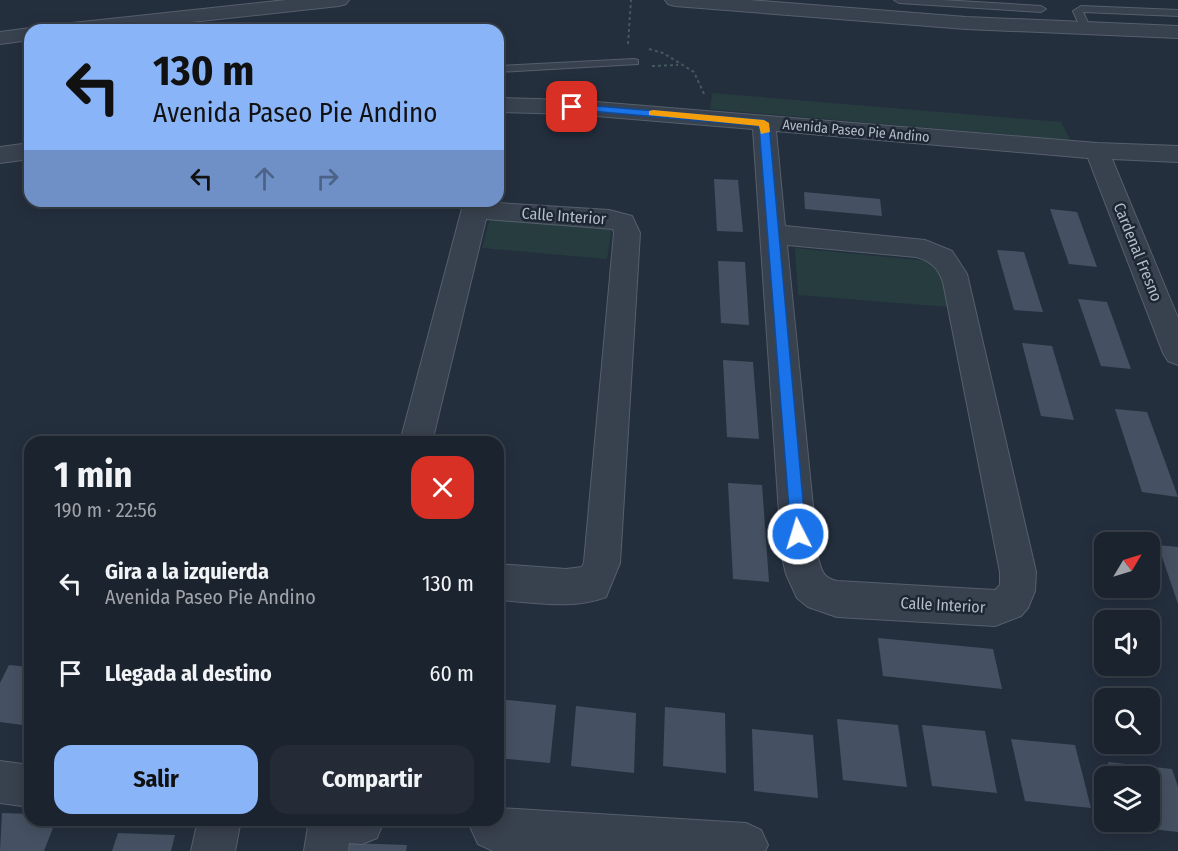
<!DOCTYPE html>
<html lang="es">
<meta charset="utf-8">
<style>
body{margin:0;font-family:"Fira Sans Condensed",sans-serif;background:#242b36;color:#f1f3f6;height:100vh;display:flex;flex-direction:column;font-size:22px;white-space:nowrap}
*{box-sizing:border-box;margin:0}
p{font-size:20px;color:#a0a4aa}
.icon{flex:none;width:33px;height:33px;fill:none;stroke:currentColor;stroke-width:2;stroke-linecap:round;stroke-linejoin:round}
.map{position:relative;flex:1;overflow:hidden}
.sheet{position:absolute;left:24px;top:436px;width:480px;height:390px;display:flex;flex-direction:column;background:#1b232e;border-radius:18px;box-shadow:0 3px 15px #0003,0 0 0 2px #39404a}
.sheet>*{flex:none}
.guide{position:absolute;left:24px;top:24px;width:480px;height:183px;border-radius:18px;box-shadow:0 3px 15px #0003,0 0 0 2px #39404a;background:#8ab4f8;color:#111;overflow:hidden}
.needle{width:39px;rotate:52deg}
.controls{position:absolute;left:1094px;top:532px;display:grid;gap:12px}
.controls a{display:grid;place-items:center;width:66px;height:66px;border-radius:12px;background:#1b232e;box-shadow:0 3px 15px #0003,0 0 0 2px #39404a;font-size:30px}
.pin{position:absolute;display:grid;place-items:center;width:51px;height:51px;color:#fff;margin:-26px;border-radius:12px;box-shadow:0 3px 9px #0006}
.me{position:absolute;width:66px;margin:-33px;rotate:355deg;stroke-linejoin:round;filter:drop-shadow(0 0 4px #0008)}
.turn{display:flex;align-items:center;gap:21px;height:126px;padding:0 30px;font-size:27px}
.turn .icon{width:78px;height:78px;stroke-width:2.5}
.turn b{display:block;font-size:42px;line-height:51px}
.lanes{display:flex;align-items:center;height:57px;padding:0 30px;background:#0003;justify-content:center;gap:30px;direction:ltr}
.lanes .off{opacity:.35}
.round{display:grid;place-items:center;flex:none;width:63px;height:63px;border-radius:18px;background:#242b36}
.summary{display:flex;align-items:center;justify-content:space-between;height:102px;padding:0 30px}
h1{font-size:36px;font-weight:700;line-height:45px}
.cta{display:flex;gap:12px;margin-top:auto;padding:12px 30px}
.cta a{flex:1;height:69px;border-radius:18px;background:#8ab4f8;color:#111;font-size:24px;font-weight:700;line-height:69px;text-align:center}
.cta a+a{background:#242b36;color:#f1f3f6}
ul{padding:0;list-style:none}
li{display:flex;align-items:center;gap:18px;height:90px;padding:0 30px}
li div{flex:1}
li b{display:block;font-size:22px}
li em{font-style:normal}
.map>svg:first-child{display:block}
.green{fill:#263c3f}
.building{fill:#455162}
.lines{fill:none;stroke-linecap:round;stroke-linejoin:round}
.service-casing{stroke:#565f6c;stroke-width:2}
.minor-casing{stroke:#565f6c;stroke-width:2}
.path{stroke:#44595c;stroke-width:2;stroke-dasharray:3 3;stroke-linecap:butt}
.service{fill:#38414e;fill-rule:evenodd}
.minor{fill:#38414e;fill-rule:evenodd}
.route{fill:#1a73e8;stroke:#114b97;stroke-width:1.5}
.slow{fill:#f59e0b}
.labels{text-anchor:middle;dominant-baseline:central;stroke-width:5;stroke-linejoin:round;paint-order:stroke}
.far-street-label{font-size:14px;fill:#b4bcc9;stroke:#1d2633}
.street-label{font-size:16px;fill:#b4bcc9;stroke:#1d2633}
</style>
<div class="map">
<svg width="1178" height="851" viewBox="0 0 1178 851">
<rect width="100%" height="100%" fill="#242f3e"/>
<g class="green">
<path d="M 712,93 L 1061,122 L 1070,140 L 710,109 Z"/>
<path d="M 490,218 L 612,228 L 607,259 L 482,248 Z"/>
<path d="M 795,248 L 928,261 L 943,278 L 948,307 L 798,295 Z"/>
</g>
<g class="building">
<path d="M 714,179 L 738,180 L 743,232 L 717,231 Z"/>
<path d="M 804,192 L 880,199 L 882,216 L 805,209 Z"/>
<path d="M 1050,209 L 1077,212 L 1097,267 L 1069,264 Z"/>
<path d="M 997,250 L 1024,252 L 1043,312 L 1014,310 Z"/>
<path d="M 718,261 L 745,262 L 749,325 L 721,323 Z"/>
<path d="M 1078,299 L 1107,302 L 1131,369 L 1101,366 Z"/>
<path d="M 1022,343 L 1052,346 L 1074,420 L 1041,416 Z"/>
<path d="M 723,360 L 753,362 L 759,439 L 727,437 Z"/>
<path d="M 1115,409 L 1147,412 L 1178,497 L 1142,492 Z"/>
<path d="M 728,483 L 762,485 L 769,582 L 733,579 Z"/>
<path d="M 1158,545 L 1178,547 L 1178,604 Z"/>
<path d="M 878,638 L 993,649 L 1002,689 L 883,676 Z"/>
<path d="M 9,665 L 30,667 L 30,726 L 0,722 L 0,683 Z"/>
<path d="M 498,699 L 556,705 L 550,763 L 498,758 Z"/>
<path d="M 576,706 L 636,713 L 634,773 L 571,766 Z"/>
<path d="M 665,707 L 725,713 L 726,773 L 663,766 Z"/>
<path d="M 837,719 L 898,725 L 907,787 L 843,780 Z"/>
<path d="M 922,725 L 985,731 L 997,793 L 932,786 Z"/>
<path d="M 752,729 L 813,735 L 818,798 L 754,791 Z"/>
<path d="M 1011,739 L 1075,745 L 1091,808 L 1025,801 Z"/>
<path d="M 1108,762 L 1172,769 L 1178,787 L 1178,832 L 1126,826 L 1125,822 L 1149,822 L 1149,777 L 1112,777 Z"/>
<path d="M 2,813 L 30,814 L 30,820 L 56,820 L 44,851 L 0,851 Z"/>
<path d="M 118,833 L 175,835 L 171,851 L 112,851 Z"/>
<path d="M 349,843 L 407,845 L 406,851 L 348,851 Z"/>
</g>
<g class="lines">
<defs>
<g id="service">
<path d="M 894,0 L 942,0 L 1041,6 L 1046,9 L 1041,12 L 899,3 Z"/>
<path d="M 1081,6 L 1178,10 L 1178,16 L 1083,12 L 1091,29 L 1086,32 L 1081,29 L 1073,11 Z"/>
<path d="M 634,59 L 638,60 L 638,64 L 498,72 L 498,66 Z"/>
</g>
<g id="minor">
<path d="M 286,0 L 349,0 L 346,4 L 339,6 L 118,30 L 53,30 L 56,26 L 63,24 Z"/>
<path d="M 665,0 L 749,0 L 966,17 L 1178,26 L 1178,38 L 966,29 L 675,6 L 668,4 Z"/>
<path d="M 30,28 L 37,30 L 30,30 L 30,40 L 0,44 L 0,32 Z"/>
<path d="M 498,98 L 572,100 L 1097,143 L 1178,146 L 1178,162 L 1112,159 L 1178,318 L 1178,365 L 1168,361 L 1163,353 L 1088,158 L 776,131 L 785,226 L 925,240 L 952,251 L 967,274 L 1036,572 L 1035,591 L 1028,608 L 1021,616 L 995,626 L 837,617 L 808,607 L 797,598 L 786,574 L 782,557 L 753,129 L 572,114 L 498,112 ZM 787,245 L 916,257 C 931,261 938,268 943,282 L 1000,572 L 1000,585 L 995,590 L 837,581 C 823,578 821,570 818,557 Z"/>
<path d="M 30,143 L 30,159 L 0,163 L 0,147 Z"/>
<path d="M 464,201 L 609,210 L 632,216 L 640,233 L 620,563 L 606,597 C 572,610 534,602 498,600 L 498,564 L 566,569 L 582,567 L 584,562 L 614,233 L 613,229 L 486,219 L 432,442 L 400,442 Z"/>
<path d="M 0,761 L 30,765 L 30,807 L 0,803 Z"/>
<path d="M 498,808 L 746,823 L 761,830 L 768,845 L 765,851 L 493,851 L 478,844 L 471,829 L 475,820 L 498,820 Z"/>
<path d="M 198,820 L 241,820 L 235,851 L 191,851 Z"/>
<path d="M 309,820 L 382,820 L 383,823 L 377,838 L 362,844 L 349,843 L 348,851 L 304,851 Z"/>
</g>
</defs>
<use href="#service" class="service-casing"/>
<use href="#minor" class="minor-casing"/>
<g class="path">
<path d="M 628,44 L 631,0"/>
<path d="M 649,49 L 663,53 L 694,72 L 704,94"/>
<path d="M 652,66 L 678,65"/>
</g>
<use href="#service" class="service"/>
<use href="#minor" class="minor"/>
</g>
<path class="route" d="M 572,104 L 764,120 L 769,123 L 806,534 L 803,539 L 798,541 L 793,539 L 791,534 L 759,126 L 568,109 L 568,105 Z"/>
<path class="slow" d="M 653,110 L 764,120 L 769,123 L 770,132 L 761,134 L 759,126 L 649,115 L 649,111 Z"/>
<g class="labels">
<g class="far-street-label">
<text transform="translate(856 131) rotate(5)">Avenida Paseo Pie Andino</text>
</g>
<g class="street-label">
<text transform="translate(564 216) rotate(4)">Calle Interior</text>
<text transform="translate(1138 252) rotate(68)">Cardenal Fresno</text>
<text transform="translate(943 605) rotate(3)">Calle Interior</text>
</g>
</g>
</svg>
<div class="controls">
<a><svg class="needle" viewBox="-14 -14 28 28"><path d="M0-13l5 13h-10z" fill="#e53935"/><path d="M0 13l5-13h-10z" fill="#a0a4aa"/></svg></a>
<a><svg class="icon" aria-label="sound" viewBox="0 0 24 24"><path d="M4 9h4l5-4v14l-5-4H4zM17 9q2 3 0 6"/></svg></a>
<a><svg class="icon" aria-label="search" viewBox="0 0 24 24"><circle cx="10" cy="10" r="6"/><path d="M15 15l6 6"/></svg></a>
<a><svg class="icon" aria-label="layers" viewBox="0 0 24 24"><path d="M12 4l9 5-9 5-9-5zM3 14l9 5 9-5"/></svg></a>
</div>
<div class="pin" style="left:572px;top:107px;background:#d93025"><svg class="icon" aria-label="arrive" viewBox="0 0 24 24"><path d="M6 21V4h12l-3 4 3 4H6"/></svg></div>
<svg class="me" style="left:798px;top:534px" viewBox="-20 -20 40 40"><circle r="17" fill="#1a73e8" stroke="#fff" stroke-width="3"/><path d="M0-11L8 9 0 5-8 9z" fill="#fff"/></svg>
<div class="guide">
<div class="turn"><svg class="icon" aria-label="left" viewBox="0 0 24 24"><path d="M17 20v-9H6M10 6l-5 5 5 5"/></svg><div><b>130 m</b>Avenida Paseo Pie Andino</div></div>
<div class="lanes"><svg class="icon" aria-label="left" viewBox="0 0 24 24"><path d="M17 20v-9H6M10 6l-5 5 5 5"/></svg><svg class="icon off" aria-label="ahead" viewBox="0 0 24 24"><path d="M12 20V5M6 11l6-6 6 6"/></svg><svg class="icon off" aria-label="right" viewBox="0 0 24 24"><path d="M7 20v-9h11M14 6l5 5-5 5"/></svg></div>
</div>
<section class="sheet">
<div class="summary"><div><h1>1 min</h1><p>190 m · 22:56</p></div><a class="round" style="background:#d93025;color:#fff"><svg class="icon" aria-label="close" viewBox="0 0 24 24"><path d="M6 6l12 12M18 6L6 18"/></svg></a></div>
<ul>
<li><svg class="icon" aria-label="left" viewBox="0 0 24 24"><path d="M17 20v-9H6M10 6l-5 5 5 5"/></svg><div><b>Gira a la izquierda</b><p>Avenida Paseo Pie Andino</p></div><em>130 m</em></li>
<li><svg class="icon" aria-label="arrive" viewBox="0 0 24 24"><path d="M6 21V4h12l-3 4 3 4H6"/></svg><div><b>Llegada al destino</b></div><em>60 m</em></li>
</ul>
<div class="cta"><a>Salir</a><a>Compartir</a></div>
</section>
</div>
